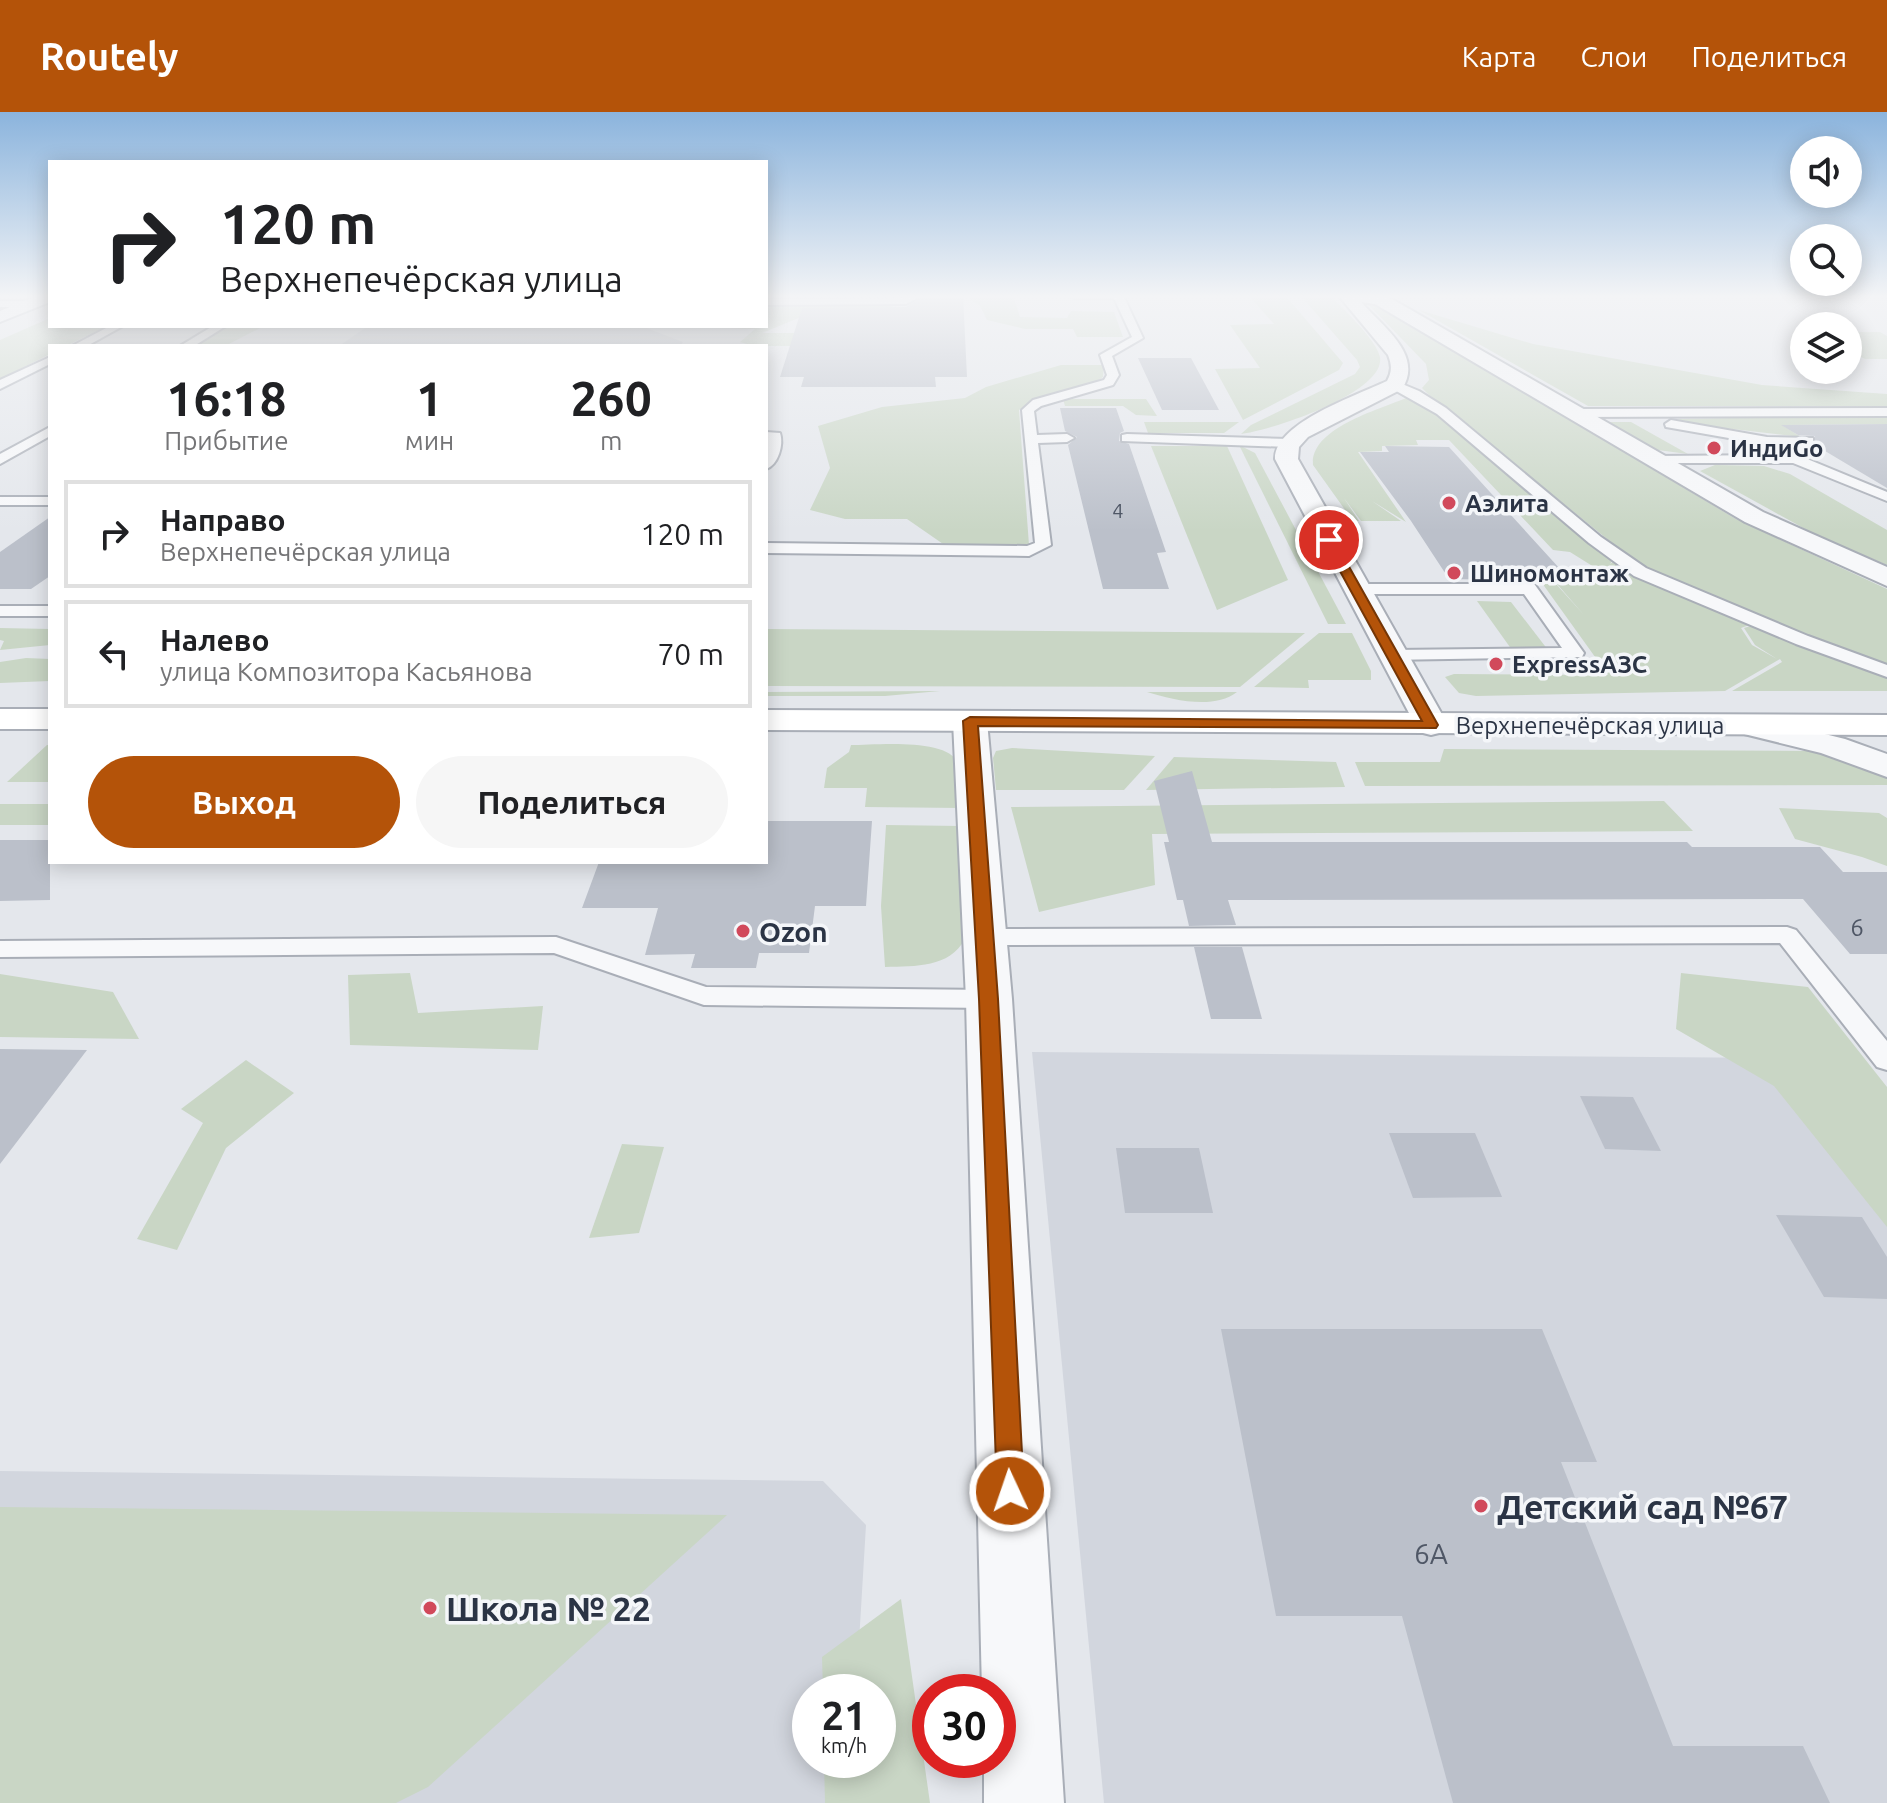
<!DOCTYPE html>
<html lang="ru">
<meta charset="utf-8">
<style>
body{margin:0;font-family:Ubuntu,sans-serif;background:#f6f6f6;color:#202124;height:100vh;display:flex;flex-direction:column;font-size:30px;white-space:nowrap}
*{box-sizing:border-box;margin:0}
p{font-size:26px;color:#757577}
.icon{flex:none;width:44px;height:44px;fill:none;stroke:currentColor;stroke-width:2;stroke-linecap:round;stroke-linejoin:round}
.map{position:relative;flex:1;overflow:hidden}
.sheet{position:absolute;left:48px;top:232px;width:720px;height:520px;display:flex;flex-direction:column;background:#fff;border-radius:0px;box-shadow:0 4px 20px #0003}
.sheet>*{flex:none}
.banner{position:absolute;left:48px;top:48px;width:720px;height:168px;border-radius:0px;box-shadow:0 4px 20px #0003;background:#fff;color:#202124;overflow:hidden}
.controls{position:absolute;left:1790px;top:24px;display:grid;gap:16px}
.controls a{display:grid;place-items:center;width:72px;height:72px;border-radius:50%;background:#fff;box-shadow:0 4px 20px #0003;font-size:40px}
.speed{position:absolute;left:792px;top:1562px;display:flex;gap:16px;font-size:40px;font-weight:700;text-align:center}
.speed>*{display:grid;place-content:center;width:104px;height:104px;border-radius:50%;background:#fff;box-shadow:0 4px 20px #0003;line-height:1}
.speed small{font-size:20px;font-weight:400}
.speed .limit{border:12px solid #d22;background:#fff;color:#111}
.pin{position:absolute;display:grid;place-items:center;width:68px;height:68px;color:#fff;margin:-34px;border:4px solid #fff;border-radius:50%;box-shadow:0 2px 8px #0007}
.me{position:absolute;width:88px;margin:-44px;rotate:357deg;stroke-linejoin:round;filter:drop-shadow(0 0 6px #0008)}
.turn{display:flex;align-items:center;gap:28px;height:168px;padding:0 40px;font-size:36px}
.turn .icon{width:104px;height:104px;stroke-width:2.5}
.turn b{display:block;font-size:56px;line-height:68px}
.eta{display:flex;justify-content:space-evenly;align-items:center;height:136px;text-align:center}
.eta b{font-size:48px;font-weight:700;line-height:56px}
.cta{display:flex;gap:16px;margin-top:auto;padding:16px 40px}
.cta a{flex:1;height:92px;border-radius:48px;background:#b45309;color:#fff;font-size:32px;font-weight:700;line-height:92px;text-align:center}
.cta a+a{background:#f6f6f6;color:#202124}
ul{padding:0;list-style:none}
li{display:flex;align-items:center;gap:24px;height:108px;margin:0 16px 12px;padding:0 24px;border:4px solid #e0e0e0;border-radius:0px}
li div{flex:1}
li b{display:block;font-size:30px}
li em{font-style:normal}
header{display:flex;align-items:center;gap:48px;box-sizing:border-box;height:112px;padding:0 40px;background:#b45309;color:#fff}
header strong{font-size:38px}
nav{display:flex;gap:44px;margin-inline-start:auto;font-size:28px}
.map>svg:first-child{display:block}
.built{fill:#d2d6de}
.green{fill:#c9d6c5}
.building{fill:#bbc0ca}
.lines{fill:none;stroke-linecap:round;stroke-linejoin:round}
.lane-casing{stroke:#a9aeb7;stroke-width:4}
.street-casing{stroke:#a9aeb7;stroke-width:4}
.secondary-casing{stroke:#a9aeb7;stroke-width:4}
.lane{fill:#f7f8fa;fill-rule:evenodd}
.street{fill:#f7f8fa;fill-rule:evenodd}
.secondary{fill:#fff;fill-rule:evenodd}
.route{fill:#b45309;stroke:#753606;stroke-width:2}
.poi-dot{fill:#d1495b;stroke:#f4f6f9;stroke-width:3}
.labels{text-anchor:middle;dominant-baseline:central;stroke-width:7;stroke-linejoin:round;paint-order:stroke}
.far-number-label{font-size:20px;fill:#4f5766}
.far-poi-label{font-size:24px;font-weight:bold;fill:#2b3445;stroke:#f4f6f9;text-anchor:start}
.far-street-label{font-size:24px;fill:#2b3445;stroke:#f4f6f9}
.number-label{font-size:24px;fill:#4f5766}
.poi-label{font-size:28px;font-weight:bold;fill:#2b3445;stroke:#f4f6f9;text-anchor:start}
.near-number-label{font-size:28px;fill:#4f5766}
.near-poi-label{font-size:34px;font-weight:bold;fill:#2b3445;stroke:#f4f6f9;text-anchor:start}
</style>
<header>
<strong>Routely</strong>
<nav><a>Карта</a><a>Слои</a><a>Поделиться</a></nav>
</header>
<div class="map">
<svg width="1887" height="1691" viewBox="0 0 1887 1691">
<rect width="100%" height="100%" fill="#e4e7ec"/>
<g class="built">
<path d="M 368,214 L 641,214 L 683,230 L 680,234 L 339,234 Z"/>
<path d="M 1032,940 L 1786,946 L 1887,1098 L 1887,1691 L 1104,1691 Z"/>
<path d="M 0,1359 L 823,1369 L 866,1413 L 856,1580 L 810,1580 L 810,1648 L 852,1648 L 849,1691 L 0,1691 Z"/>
</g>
<g class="green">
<path d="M 981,183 L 1013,183 L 1020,205 L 1067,206 L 1071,199 L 1114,200 L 1123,225 L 1077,225 L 1073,217 L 1025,217 L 987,208 L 980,194 L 969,186 Z"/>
<path d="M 1248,183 L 1285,183 L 1343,251 L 1339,258 L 1243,308 L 1215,257 L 1260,256 L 1230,213 L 1274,212 Z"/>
<path d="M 1300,183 L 1330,183 C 1343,197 1376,227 1380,245 C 1386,281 1269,319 1241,322 L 1251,313 L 1355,262 L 1360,255 L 1357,248 Z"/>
<path d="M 1373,190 L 1736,407 L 1887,477 L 1887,554 L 1798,521 L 1638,452 L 1428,282 L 1422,276 L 1429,268 L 1426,252 L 1369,193 Z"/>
<path d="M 885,193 L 899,196 L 801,205 L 762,221 L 878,221 L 880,234 L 754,234 L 740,230 L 755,217 L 728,216 L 766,214 L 766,196 L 775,194 Z"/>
<path d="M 1419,198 L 1533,232 L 1762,273 L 1887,282 L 1887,294 L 1588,294 Z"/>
<path d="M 50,206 L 50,214 L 107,214 L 66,234 L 50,234 L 50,242 L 0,267 L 0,228 Z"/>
<path d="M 223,214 L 264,214 L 225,234 L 184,234 Z"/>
<path d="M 1848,220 L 1880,220 L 1887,224 L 1887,247 L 1865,247 L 1848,239 Z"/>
<path d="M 1061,253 L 1104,253 L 1103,265 C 1079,284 1045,282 1019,298 L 1029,433 L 946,434 L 907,407 L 845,407 L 810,398 L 830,356 L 818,314 L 882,295 L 965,286 L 986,275 Z"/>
<path d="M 1411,284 L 1420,286 L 1614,446 L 1610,452 L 1617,447 L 1752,512 L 1741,516 L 1752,533 L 1777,547 L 1755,533 L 1744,516 L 1757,512 L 1887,561 L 1887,579 L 1732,579 L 1782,550 L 1780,547 L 1725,579 L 1476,584 L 1459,581 L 1445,565 L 1454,562 L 1608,563 L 1542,471 L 1556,472 L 1584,503 L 1557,472 L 1588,472 L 1599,469 L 1602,460 L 1570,440 L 1553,438 L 1449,328 L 1416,328 L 1418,333 L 1382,334 L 1382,339 L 1358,340 L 1406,410 L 1372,389 L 1401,409 L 1361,409 L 1344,386 L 1359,409 L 1353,409 L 1313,353 C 1310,315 1382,297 1411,284 Z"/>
<path d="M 1063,287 L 1146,287 L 1157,304 L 1136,303 L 1123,294 L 1065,294 Z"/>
<path d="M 1887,303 L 1887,312 L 1782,313 L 1801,325 L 1698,313 L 1677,307 Z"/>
<path d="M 1144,310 L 1239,310 L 1224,321 L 1148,321 Z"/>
<path d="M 1611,310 L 1631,310 L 1688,342 L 1650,337 L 1608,314 Z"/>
<path d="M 1239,333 L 1255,341 L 1346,512 L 1328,512 Z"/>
<path d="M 1151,334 L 1227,334 L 1288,468 L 1217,498 Z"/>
<path d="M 1715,353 L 1764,354 L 1790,362 L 1887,418 L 1887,453 L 1816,423 L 1700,359 Z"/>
<path d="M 1477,489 L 1511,490 L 1548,538 L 1512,538 Z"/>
<path d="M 0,516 L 50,517 L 50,533 L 0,538 L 4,529 L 0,528 Z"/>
<path d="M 766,517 L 1305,521 L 1240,575 L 766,574 Z"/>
<path d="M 1319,521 L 1352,521 L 1371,559 L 1371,568 L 1308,568 L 1309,576 L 1254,575 Z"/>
<path d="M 26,546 L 50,547 L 50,569 L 0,571 L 0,550 Z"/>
<path d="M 940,579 L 885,584 L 766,584 L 766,580 Z"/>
<path d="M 1147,580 L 1237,580 C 1214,598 1173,588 1147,580 Z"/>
<path d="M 47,633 L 50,633 L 50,670 L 7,670 Z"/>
<path d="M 851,633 C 874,633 950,625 958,652 C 962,664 960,683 961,696 L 865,695 L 867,676 L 824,676 L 827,656 L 849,640 Z"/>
<path d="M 1012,636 L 1155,644 L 1124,678 L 996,678 L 993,646 L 996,639 Z"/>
<path d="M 1444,637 L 1813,639 L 1887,661 L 1887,673 L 1365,674 L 1355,650 L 1440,650 Z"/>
<path d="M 1174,645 L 1336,650 L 1345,675 L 1146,678 Z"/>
<path d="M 1664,689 L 1693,719 L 1152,722 L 1155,773 L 1039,800 L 1011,695 Z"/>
<rect x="0" y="692" width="50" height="21"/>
<path d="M 1779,696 L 1879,701 L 1887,706 L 1887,754 L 1862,745 L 1795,727 Z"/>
<path d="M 886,713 L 961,714 L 965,827 C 949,856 916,854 885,855 L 881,794 Z"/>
<path d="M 410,861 L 418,901 L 543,894 L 538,938 L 350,933 L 348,863 Z"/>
<path d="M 1681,861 L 1808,875 L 1887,975 L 1887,1115 L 1774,974 L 1676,917 Z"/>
<path d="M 0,862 L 113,880 L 139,927 L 0,925 Z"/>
<path d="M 246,948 L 294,981 L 226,1036 L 177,1138 L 137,1127 L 203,1011 L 181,997 Z"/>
<path d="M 622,1032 L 664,1035 L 639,1121 L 589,1126 Z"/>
<path d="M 0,1395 L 727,1403 L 428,1675 L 396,1691 L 0,1691 Z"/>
<path d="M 901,1487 L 930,1691 L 825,1691 L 824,1648 L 878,1648 L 878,1580 L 823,1580 L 822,1545 Z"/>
</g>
<g class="building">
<path d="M 926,183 L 963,183 L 967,265 L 935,265 L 936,275 L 801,275 L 804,265 L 780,265 L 802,196 L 906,195 Z"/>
<path d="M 1138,246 L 1191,246 L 1219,298 L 1162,298 Z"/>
<path d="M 1060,296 L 1116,296 L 1124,319 L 1120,321 L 1119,329 L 1129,332 L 1166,440 L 1157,441 L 1169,477 L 1103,477 L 1068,333 L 1077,325 L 1065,319 Z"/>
<path d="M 1887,312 L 1887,376 L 1815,333 L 1815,324 L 1798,323 L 1781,313 Z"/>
<path d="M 1385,334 L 1449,335 L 1571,469 L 1534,468 L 1512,453 L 1501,461 L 1506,468 L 1449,467 L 1411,409 L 1360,340 L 1389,340 Z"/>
<path d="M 50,405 L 50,464 L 31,477 L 0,477 L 0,440 Z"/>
<path d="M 1192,659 L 1212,730 L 1687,730 L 1692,735 L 1820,735 L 1843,760 L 1887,760 L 1887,842 L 1850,842 L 1803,787 L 1228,788 L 1236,813 L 1189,814 L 1183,788 L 1177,788 L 1164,730 L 1169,730 L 1154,669 Z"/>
<path d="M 766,709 L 872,709 L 866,794 L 815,794 L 809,841 L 759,841 L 756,856 L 691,856 L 695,842 L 645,843 L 658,796 L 582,796 L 599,750 L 766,750 Z"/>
<path d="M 0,728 L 50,728 L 50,788 L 0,789 Z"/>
<path d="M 1194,835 L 1242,835 L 1262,907 L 1211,907 Z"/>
<path d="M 0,937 L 87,938 L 0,1052 Z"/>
<path d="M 1580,984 L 1633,985 L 1661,1039 L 1605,1037 Z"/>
<path d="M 1389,1021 L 1475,1021 L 1502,1085 L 1413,1086 Z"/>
<path d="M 1116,1036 L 1199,1036 L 1213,1101 L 1125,1101 Z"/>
<path d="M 1776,1103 L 1862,1105 L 1887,1145 L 1887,1187 L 1824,1185 Z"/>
<path d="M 1221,1217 L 1542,1217 L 1597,1350 L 1561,1350 L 1673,1634 L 1803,1634 L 1830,1691 L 1453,1691 L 1402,1504 L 1276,1504 Z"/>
</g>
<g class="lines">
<defs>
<g id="lane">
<path d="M 911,183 L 923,183 L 906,192 L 766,193 L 766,187 L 904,186 Z"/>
<path d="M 1069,183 L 1123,183 L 1143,226 L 1112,244 L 1119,263 L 1113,273 L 1041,294 L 1034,299 L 1037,323 L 1067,322 L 1074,326 L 1067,330 L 1038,331 L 1051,433 L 1029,444 L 766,441 L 766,431 L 1027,434 L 1035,431 L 1022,298 L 1033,288 L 1104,268 L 1107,263 L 1100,243 L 1132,225 L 1114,186 L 1074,186 Z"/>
<path d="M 0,189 L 30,189 L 35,192 L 30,195 L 0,195 Z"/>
<path d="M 110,214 L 123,214 L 87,234 L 72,234 Z"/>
<path d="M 213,214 L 226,214 L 194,234 L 180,234 Z"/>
<path d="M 50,245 L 50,252 L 0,277 L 0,268 Z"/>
<path d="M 1395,269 L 1419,279 L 1446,296 L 1601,425 L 1646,456 L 1808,524 L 1887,553 L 1887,565 L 1796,532 L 1634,464 L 1589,431 L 1437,302 L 1391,276 L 1391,270 Z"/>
<path d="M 1887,296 L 1887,304 L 1574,305 L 1568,301 L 1574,297 Z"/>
<path d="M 1671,308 L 1767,325 L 1813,326 L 1813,332 L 1782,333 L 1800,344 L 1887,380 L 1887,389 L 1793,351 L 1649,351 L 1649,345 L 1654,344 L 1779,343 L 1763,332 L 1666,315 L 1665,312 Z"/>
<path d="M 50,315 L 50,324 L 0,352 L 0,342 Z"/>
<path d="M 766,320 L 780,321 C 784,333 778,353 766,357 Z"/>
<path d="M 1127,322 L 1288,327 L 1295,331 L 1288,335 L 1122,329 L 1122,323 Z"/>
<rect x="0" y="385" width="50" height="8"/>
<path d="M 1512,456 L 1535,473 L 1584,541 L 1582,545 L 1387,548 L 1385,544 L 1394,538 L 1562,536 L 1524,482 L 1356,482 L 1348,477 L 1356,472 L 1514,472 L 1504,461 Z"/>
<rect x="0" y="494" width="50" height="10"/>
<path d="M 1787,815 L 1796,818 L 1887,929 L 1887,958 L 1877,955 L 1780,831 L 985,833 L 976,830 L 972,825 L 976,820 L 985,817 Z"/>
<path d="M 556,825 L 706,875 L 989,878 L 999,881 L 1003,887 L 999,893 L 989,896 L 704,893 L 554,841 L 0,845 L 0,829 Z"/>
</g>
<g id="street">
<path d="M 39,183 L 50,183 L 50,190 L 0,210 L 0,199 Z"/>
<path d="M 1338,183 L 1385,183 L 1763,400 L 1887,455 L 1887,474 L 1745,410 L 1375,192 L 1361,190 C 1383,215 1424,243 1402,277 L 1308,325 L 1299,335 L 1298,347 L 1448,613 L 1443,620 L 1431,623 L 1419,620 L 1275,347 C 1274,311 1358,283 1387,269 C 1392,260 1392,253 1388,243 Z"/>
<path d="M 970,599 L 982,602 L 987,609 L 1012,887 L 1064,1691 L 984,1691 L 984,1648 L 998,1648 L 998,1580 L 982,1580 L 966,887 L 953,609 L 958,602 Z"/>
<path d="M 1748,603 L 1845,627 L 1887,642 L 1887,665 L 1821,641 L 1736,620 L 1731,613 L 1736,606 Z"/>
</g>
<g id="secondary">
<rect x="0" y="597" width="50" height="20"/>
<path d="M 766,598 L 1887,603 L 1887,623 L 766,618 Z"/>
</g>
</defs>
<use href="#lane" class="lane-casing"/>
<use href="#street" class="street-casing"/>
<use href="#secondary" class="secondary-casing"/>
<use href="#lane" class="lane"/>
<use href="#street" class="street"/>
<use href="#secondary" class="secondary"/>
</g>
<linearGradient id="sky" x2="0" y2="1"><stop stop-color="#8bb4dd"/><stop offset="0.44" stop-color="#f3f4f6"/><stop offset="1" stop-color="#f3f4f6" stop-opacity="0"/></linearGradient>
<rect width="1887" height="419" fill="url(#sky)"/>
<path class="route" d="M 1329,424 L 1334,428 L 1438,613 L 1436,616 L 978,614 L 998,887 L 1024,1379 L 1020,1388 L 1010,1391 L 1001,1388 L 997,1379 L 979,887 L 963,609 L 970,605 L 1422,609 L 1323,428 Z"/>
<g class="poi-dot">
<circle cx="1714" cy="336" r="8"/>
<circle cx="1449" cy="391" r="8"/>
<circle cx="1454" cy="461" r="8"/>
<circle cx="1496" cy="552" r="8"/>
<circle cx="743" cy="819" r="8"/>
<circle cx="1481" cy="1394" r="8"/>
<circle cx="430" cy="1496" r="8"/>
</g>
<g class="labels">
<g class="far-number-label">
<text x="1118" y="398">4</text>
</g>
<g class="far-poi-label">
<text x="1730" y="336">ИндиGo</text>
<text x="1465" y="391">Аэлита</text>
<text x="1470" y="461">Шиномонтаж</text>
<text x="1512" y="552">ExpressАЗС</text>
</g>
<g class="far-street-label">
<text x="1590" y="613">Верхнепечёрская улица</text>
</g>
<g class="number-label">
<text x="1857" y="815">6</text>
</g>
<g class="poi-label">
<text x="759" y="819">Ozon</text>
</g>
<g class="near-number-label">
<text x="1431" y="1441">6А</text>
</g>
<g class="near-poi-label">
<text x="1497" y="1394">Детский сад №67</text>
<text x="446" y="1496">Школа № 22</text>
</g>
</g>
</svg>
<div class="controls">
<a><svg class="icon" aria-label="sound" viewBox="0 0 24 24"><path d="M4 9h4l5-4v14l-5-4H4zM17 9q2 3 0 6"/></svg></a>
<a><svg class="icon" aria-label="search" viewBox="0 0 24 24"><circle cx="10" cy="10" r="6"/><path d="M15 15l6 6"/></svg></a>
<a><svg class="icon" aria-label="layers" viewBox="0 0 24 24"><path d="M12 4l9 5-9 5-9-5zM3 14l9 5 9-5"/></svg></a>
</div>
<div class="speed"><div>21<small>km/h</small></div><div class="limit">30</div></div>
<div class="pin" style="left:1329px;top:428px;background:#d93025"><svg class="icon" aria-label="arrive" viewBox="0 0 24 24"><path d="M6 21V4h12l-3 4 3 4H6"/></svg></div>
<svg class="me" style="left:1010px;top:1379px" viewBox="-20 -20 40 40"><circle r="17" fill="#b45309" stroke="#fff" stroke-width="3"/><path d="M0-11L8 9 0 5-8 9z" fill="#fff"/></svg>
<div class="banner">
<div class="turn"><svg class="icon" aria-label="right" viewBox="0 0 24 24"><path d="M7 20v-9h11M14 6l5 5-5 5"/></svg><div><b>120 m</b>Верхнепечёрская улица</div></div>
</div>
<section class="sheet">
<div class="eta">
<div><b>16:18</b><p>Прибытие</p></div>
<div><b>1</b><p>мин</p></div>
<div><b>260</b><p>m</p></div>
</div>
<ul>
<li><svg class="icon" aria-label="right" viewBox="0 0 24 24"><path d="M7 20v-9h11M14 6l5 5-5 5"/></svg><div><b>Направо</b><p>Верхнепечёрская улица</p></div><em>120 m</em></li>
<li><svg class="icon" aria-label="left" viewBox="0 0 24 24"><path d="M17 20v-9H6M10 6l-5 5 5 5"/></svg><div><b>Налево</b><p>улица Композитора Касьянова</p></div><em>70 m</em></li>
</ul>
<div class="cta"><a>Выход</a><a>Поделиться</a></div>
</section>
</div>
